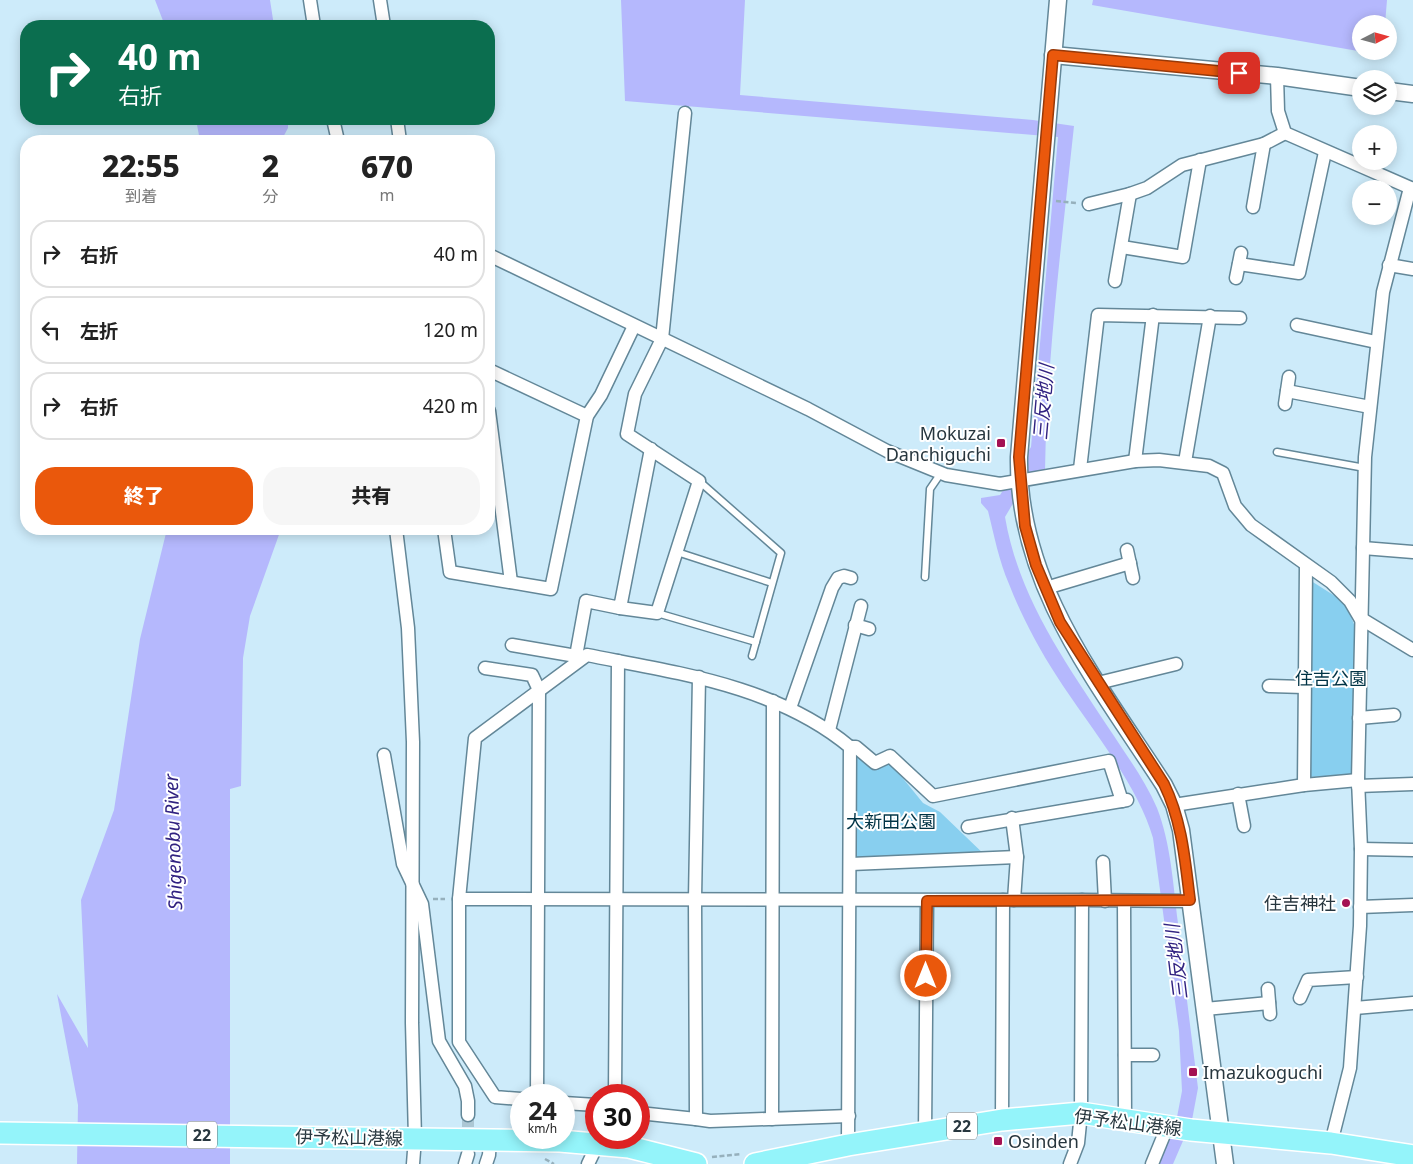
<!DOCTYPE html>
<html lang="ja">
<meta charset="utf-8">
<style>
body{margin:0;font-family:"Noto Sans","Noto Sans JP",sans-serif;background:#f6f6f6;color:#222;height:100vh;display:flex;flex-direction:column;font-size:19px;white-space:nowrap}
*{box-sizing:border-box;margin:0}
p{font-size:16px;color:#767676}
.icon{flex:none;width:28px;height:28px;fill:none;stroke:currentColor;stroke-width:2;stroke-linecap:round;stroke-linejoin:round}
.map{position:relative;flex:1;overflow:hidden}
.sheet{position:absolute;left:20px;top:135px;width:475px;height:400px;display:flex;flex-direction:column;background:#fff;border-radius:20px;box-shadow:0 2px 12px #0003}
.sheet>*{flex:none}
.banner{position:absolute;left:20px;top:20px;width:475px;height:105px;border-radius:20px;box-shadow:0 2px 12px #0003;background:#0b6e4f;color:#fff;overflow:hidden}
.needle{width:32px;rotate:84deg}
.buttons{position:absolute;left:1352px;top:15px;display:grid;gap:10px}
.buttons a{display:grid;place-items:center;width:45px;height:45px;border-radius:50%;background:#fff;box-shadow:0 2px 12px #0003;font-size:25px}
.speed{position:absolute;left:510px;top:1084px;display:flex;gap:10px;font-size:25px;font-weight:700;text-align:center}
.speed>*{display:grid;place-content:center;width:65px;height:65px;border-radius:50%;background:#fff;box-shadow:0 2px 12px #0003;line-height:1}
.speed small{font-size:12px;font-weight:400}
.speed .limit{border:8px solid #d22;background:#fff;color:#111}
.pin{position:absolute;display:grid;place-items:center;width:42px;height:42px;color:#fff;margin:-21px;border-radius:10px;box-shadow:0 2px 8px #0006}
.me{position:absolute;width:55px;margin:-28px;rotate:0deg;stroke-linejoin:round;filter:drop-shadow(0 0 4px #0008)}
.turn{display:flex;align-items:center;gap:18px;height:105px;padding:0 15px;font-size:22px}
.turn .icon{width:65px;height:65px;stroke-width:2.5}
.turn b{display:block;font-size:35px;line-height:42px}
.eta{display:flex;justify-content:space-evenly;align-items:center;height:85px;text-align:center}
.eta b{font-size:30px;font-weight:800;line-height:35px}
.cta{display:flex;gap:10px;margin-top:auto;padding:10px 15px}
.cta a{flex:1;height:58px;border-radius:20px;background:#ea580c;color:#fff;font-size:20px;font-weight:800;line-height:58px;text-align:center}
.cta a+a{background:#f6f6f6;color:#222}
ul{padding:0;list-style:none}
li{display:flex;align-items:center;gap:15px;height:68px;margin:0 10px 8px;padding:0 5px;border:2px solid #e0e0e0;border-radius:20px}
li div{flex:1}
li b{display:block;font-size:19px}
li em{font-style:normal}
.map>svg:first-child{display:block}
.green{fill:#88cfef}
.water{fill:#b5b8fd}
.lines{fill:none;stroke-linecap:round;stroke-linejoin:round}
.minor-tunnel{stroke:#acc7d4;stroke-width:12;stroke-dasharray:12 6;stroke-linecap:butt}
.service-casing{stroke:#638798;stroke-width:9}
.minor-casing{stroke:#638798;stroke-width:15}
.tertiary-casing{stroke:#638798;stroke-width:19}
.primary-casing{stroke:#fff;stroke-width:24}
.path{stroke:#96b0bc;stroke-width:2.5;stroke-dasharray:5 2.5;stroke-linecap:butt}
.service{stroke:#fff;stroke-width:6}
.minor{stroke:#fff;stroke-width:12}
.tertiary{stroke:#fff;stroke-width:16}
.primary{stroke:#94f4fa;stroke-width:21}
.route-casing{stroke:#983908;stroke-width:12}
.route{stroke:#ea580c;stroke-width:9}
.poi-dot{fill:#a41153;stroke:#fff;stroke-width:2}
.labels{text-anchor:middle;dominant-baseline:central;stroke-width:4;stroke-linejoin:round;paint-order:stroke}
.shield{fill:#fff;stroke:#687278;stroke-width:1}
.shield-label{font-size:16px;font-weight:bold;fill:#27363e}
.poi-label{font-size:18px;fill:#27363e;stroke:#fff;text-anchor:end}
.park-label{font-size:18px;fill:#003345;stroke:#fff}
.street-label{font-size:18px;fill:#27363e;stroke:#fff}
.water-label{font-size:19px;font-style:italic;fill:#312281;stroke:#fff}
</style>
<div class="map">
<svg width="1413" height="1164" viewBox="0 0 1413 1164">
<rect width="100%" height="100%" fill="#cdebfa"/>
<g class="green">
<path d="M 1308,579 L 1346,603 L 1355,627 L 1353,775 L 1309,777 Z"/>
<path d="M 856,753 L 888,760 L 923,803 L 940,812 L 989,859 L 854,859 L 853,759 Z"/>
</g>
<g class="water">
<path d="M 155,0 L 270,0 L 274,26 L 165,26 Z"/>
<path d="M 621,0 L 745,0 L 740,95 L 1033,120 L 1074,126 C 1062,240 1047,356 1045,471 L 1031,473 L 1005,517 C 1019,600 1069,667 1114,736 C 1129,759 1146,782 1157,808 C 1171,844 1173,884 1178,923 C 1184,978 1191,1033 1198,1088 L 1192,1120 L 1173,1164 L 1157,1164 L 1177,1117 L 1182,1091 L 1179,1031 L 1153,838 C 1137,782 1087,724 1056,675 C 1038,647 1021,615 1009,584 C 999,561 994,535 988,511 L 981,503 L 981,498 L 1000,495 L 1031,447 L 1058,137 L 625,101 Z"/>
<path d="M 1093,0 L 1387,0 L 1385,24 L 1361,24 L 1361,51 L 1382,51 L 1381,55 L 1092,5 Z"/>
<path d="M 196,119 L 288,119 L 288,128 L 281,141 L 200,141 Z"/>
<path d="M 167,529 L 281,529 L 250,616 L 243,658 L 241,786 L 230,789 L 230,1164 L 77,1164 L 78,1105 L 57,994 L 88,1048 L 81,900 L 114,810 L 140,639 Z"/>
</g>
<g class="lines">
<path class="minor-tunnel" d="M 468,1145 L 468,1115"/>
<defs>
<g id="service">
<path d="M 1277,452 L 1365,468"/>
<path d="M 699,481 L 781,553 L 752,656"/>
<path d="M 677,552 L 772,583"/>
<path d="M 925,577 L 930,489 L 941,473"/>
<path d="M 657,613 L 756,642"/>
</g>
<g id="minor">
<path d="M 310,0 L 314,26"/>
<path d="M 380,0 L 384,26"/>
<path d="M 1277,76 L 1278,111 L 1285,133 L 1413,189"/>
<path d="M 333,119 L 338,141"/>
<path d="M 397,119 L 400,141"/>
<path d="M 1089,204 L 1130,194 L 1147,188 L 1182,165 L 1264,144 L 1285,133"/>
<path d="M 1253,207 L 1264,144"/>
<path d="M 1122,247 L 1183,257 L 1200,160"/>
<path d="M 489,255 L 808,409 L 887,451 L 946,475 L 1000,484 L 1135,461 L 1159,460 L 1209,466 L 1223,473 L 1235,506 L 1251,525 L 1331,582 L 1350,601 L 1360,618 L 1413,650"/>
<path d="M 1239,264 L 1299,273 L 1325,152"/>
<path d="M 1389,265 L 1413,269"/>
<path d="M 1236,278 L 1241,253"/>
<path d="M 1115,281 L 1130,194"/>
<path d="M 1297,325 L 1376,342"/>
<path d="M 489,370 L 587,416"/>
<path d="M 1287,391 L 1370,407"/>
<path d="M 1285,404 L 1289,377"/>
<path d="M 489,411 L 511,582"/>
<path d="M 1135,461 L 1153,315"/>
<path d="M 1185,462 L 1210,316"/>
<path d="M 1080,469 L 1098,315 L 1240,318"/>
<path d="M 396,529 L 408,628 L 413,742 L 412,1023 L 415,1138 L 413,1164"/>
<path d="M 444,529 L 450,572 L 551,589 L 587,416 L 601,395 L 634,326"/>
<path d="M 1363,548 L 1413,552"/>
<path d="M 1127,550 L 1133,578"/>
<path d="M 1046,588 L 1130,563"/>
<path d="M 620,608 L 657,613 L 699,481 L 627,434 L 635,394 L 662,339 L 685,113"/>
<path d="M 855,625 L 869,629"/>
<path d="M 512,645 L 576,656 L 586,601 L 620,608 L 651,449"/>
<path d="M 485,668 L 532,675 L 539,690 L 537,1095"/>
<path d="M 699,677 L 695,899 L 696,1119 L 710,1121 L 849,1116"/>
<path d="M 1098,683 L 1176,664"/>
<path d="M 1269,686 L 1304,687"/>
<path d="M 790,708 L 832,588 L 838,578 L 844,576 L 851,578"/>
<path d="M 1359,718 L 1394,715"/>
<path d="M 829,730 L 861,606"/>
<path d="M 850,747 L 856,747 L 875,763 L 890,756 L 933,796 L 1109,761 L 1122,801"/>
<path d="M 384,755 L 403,864 L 422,904 L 439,1041 L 465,1086 L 468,1101 L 468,1115"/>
<path d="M 1304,785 L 1306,566"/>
<path d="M 1358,786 L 1413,784"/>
<path d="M 1238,794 L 1244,826"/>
<path d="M 1174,805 L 1304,785 L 1358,780"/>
<path d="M 1012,818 L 1017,857 L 1014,900"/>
<path d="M 968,827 L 1127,800"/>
<path d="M 1361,849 L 1413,850"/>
<path d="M 1103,862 L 1105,901"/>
<path d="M 851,864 L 1017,857"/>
<path d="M 459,899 L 1082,900 L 1081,1113 L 1078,1143 L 1070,1164"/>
<path d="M 1082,900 L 1190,901"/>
<path d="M 1124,901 L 1125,1119"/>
<path d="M 1360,907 L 1413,905"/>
<path d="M 1268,989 L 1270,1014"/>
<path d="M 1300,998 L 1308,980 L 1357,977"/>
<path d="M 1355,1008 L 1413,1003"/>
<path d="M 1205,1009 L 1269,1003"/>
<path d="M 1125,1055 L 1153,1055"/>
<path d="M 615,1095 L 618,661"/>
<path d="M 521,1099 L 495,1097 L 459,1042 L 459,899 L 475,738 L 587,655 C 678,673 777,686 850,747 L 848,1145"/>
<path d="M 564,1103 L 596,1105"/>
<path d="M 639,1113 L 696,1119"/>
<path d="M 772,1119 L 773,701"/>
<path d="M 1002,1120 L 1003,900"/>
<path d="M 925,1133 L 927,901"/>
<path d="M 1331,1143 L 1350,1068 L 1360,926 L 1361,849 L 1358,780 L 1365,457 L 1383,292 L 1410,188"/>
<path d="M 465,1164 L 468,1154"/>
<path d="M 486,1164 L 489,1155 L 490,1139"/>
<path d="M 588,1164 L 598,1143"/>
<path d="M 1152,1164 L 1168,1125"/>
</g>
<g id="tertiary">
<path d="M 1058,0 L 1019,457 C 1017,584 1098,683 1164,785 L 1174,805 L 1181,830 L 1225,1164"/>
<path d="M 1053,55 L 1277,76 L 1361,88"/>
<path d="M 1389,91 L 1413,94"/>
</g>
<g id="primary">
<path d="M 0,1133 L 560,1141 L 629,1147 L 696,1164"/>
<path d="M 755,1164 L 848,1145 L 1002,1120 L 1081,1113 L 1191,1130 L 1331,1143 L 1413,1156"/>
</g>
</defs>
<use href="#service" class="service-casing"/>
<use href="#minor" class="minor-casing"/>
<use href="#tertiary" class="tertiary-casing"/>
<use href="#primary" class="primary-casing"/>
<g class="path">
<path d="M 1056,201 L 1076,203"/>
<path d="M 433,899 L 445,899"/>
<path d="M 712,1157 L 741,1154"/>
<path d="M 545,1159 L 554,1164"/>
</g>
<use href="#service" class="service"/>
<use href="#minor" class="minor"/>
<use href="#tertiary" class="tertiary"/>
<use href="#primary" class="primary"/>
</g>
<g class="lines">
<defs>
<path id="route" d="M 926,976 L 927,901 L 1190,900 C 1185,860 1182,821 1164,784 L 1060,622 L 1036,565 L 1025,526 L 1019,457 L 1053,55 L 1239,73"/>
</defs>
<use href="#route" class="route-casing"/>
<use href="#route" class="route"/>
</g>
<g class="poi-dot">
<rect x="996" y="438" width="10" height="10" rx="2.5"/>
<circle cx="1346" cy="903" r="5"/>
<rect x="1188" y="1067" width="10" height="10" rx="2.5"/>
<rect x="993" y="1136" width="10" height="10" rx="2.5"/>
</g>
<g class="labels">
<g class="shield">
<rect x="947" y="1112.5" width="30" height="27" rx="4"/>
<rect x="187" y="1121.5" width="30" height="27" rx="4"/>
</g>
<g class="shield-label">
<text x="962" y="1126">22</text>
<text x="202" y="1135">22</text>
</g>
<g class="poi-label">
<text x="991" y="433">Mokuzai<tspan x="991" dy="21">Danchiguchi</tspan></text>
<text x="1336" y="903">住吉神社</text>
<text x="1203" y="1072" text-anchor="start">Imazukoguchi</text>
<text x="1008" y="1141" text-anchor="start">Osinden</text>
</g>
<g class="park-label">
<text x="1331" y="678">住吉公園</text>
<text x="891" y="821">大新田公園</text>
</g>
<g class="street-label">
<text transform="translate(1128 1122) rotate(7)">伊予松山港線</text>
<text transform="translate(349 1137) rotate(1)">伊予松山港線</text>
</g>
<g class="water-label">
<text transform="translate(1043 402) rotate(-85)">三反地川</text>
<text transform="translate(173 842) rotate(-92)">Shigenobu River</text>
<text transform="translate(1176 962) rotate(-97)">三反地川</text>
</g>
</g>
</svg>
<div class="buttons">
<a><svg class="needle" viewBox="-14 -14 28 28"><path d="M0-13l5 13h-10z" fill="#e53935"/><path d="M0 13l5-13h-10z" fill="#767676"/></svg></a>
<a><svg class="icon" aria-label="layers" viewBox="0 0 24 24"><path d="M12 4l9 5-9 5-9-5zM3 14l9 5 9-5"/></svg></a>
<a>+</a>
<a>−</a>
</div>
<div class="speed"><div>24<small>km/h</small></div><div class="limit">30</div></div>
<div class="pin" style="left:1239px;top:73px;background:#d93025"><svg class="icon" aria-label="arrive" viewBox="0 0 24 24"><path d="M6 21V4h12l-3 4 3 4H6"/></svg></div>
<svg class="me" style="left:926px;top:976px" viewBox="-20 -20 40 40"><circle r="17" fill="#ea580c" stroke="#fff" stroke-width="3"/><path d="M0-11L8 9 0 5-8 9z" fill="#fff"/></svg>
<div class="banner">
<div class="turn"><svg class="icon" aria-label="right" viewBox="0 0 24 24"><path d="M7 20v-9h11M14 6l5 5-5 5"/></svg><div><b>40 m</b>右折</div></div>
</div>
<section class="sheet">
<div class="eta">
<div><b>22:55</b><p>到着</p></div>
<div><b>2</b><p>分</p></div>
<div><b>670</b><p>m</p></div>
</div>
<ul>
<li><svg class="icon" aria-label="right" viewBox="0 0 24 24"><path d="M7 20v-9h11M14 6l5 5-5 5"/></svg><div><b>右折</b></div><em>40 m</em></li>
<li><svg class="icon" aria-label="left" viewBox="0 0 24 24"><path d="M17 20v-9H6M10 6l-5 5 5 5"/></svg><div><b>左折</b></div><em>120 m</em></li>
<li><svg class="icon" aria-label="right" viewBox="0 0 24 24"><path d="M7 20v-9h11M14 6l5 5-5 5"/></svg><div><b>右折</b></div><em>420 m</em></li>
</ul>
<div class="cta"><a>終了</a><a>共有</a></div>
</section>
</div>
